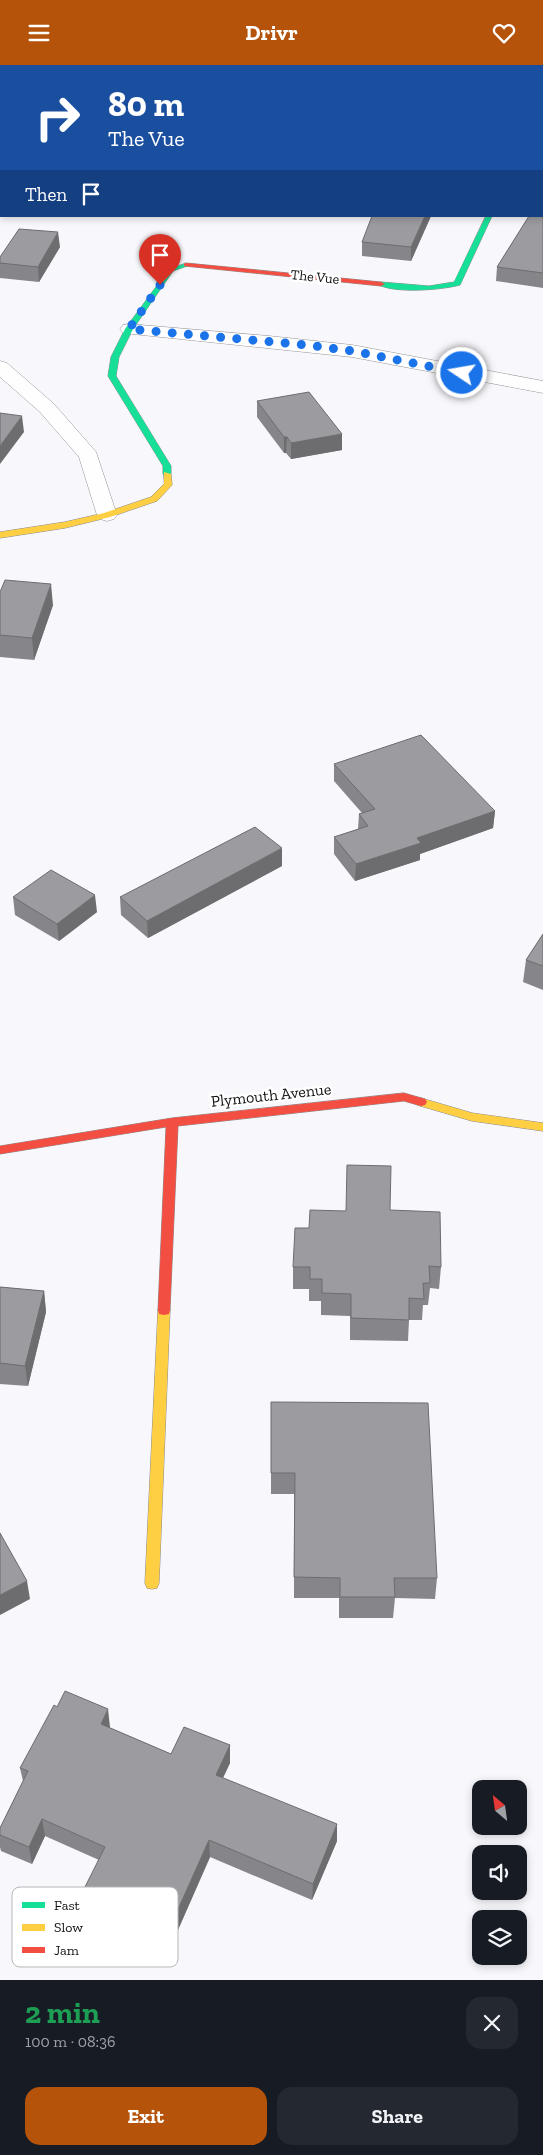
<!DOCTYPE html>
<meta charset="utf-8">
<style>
body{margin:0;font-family:"Zilla Slab",serif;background:#242831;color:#f1f3f6;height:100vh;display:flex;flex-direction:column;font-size:19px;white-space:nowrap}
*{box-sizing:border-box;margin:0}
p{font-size:16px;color:#9ea1a6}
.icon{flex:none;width:28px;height:28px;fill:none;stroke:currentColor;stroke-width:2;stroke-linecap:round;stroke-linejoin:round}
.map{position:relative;height:1915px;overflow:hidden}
.details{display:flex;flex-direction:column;background:#171b24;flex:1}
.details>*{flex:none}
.banner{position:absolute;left:0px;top:0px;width:544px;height:152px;box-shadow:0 2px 8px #0003;background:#1a4fa0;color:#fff;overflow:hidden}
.needle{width:32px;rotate:331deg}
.controls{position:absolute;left:472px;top:1715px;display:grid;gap:10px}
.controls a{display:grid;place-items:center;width:55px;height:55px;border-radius:10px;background:#171b24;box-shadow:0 2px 8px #0003;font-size:25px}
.pin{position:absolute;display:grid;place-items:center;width:42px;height:42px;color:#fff;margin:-51px -21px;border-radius:50% 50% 50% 0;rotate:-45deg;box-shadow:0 0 5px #0007}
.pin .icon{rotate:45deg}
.me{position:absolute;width:55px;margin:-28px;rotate:282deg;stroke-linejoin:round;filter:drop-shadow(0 0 4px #0008)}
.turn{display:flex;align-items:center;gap:18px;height:105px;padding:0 25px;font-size:22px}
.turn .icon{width:65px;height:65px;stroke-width:2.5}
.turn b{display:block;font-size:35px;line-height:42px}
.then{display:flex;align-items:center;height:48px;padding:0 25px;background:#0003;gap:10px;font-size:19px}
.round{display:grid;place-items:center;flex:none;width:52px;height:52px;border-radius:15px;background:#242831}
.headline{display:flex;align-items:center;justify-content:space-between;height:85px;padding:0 25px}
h1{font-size:30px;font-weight:800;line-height:38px;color:#1e9e55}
.cta{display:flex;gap:10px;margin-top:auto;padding:10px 25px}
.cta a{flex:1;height:58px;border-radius:15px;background:#b45309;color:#fff;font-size:20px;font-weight:800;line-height:58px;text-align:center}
.cta a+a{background:#242831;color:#f1f3f6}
header{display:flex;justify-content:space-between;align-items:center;height:65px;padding:0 25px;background:#b45309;color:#fff;font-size:22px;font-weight:800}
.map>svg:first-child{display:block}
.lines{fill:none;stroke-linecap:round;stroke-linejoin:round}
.street-casing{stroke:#949496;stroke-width:1}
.fast-casing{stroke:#8b8b8d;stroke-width:1}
.slow-casing{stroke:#8b8b8d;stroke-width:1}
.jam-casing{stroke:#8b8b8d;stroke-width:1}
.street{fill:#fefeff;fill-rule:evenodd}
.fast{fill:#16e098;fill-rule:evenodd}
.slow{fill:#ffcf43;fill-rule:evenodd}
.jam{fill:#f24e42;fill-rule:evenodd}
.wall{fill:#86868a}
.shaded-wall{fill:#6d6d70}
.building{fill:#9c9ca0;stroke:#6d6d70}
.route{stroke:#1a73e8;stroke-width:9;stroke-dasharray:0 16.2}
.labels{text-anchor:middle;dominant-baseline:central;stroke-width:5;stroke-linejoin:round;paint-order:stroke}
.far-street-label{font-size:14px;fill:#101010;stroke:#fff}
.street-label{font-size:16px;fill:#101010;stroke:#fff}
.key{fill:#fff;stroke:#b7b7b7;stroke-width:1}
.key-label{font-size:14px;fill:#101010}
</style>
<header><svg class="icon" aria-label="menu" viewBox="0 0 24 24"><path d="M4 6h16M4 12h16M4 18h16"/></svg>Drivr<svg class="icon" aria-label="heart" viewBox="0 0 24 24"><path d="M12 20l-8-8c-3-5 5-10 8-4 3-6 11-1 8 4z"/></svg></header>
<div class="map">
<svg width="543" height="1915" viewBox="0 0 543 1915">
<rect width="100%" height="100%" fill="#f7f7fc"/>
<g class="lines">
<defs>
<g id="street">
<rect x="542" y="79" width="1" height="10"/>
<path d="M 129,259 L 269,271 L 352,280 L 543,316 L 543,328 L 352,292 L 123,268 L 120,264 L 123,260 Z"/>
<path d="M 0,296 L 7,298 L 54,339 L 96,387 L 117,450 L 114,454 L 107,456 L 100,454 L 97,450 L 79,392 L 40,347 L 0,312 Z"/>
</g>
<g id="fast">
<path d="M 486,151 L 492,151 L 460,220 C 442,225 393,229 377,219 L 381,217 L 429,221 L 454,217 Z"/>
<path d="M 184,199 L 190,200 L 173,206 L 133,264 L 119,292 L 116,311 L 171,401 L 171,409 L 167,411 L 163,409 L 163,401 L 108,311 L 111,292 L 125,264 L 169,204 Z"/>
</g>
<g id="slow">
<path d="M 164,407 L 171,409 L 172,420 L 157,436 L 110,452 L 65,463 L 0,473 L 0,467 L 65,457 L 104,448 L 151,432 L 164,419 Z"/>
<path d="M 421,1033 L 472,1048 L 543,1058 L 543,1066 L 472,1056 L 417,1040 L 415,1037 L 417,1034 Z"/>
<path d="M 164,1240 L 169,1241 L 170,1245 L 159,1518 L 157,1523 L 152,1524 L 147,1523 L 145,1518 L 158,1245 L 159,1241 Z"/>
</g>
<g id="jam">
<path d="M 186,198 L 381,217 L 385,219 L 381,221 L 184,201 L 184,199 Z"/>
<path d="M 404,1028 L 425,1034 L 427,1037 L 425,1040 L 421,1041 L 404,1036 L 178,1061 L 170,1245 L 169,1249 L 164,1250 L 159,1249 L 158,1245 L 166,1062 L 0,1089 L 0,1081 L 172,1053 Z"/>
</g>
</defs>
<use href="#street" class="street-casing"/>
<use href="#fast" class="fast-casing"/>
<use href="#slow" class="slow-casing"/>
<use href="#jam" class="jam-casing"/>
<use href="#street" class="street"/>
<use href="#fast" class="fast"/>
<use href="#slow" class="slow"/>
<use href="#jam" class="jam"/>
</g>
<g class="wall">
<path d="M 543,129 L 543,223 L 496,216 L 497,202 Z"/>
<path d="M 431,151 L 411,196 L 362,191 L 362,177 Z"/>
<path d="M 60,182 L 39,217 L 0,213 L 0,192 Z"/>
<path d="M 257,336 L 342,369 L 342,385 L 291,394 L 286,388 L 284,388 L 257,352 Z"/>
<path d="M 0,527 L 53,540 L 34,595 L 0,592 Z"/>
<path d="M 334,699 L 495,746 L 493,763 L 420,789 L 420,795 L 355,816 L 334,789 L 334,772 L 358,764 L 359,749 L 362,748 L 334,716 Z"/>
<path d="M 282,801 L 148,873 L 121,850 L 120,832 Z"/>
<path d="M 13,832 L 97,847 L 59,876 L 15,850 Z"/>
<path d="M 543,869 L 543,925 L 523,917 L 526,895 Z"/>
<path d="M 390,1145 L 441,1202 L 439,1224 L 430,1223 L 428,1240 L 423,1240 L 422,1255 L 409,1255 L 408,1276 L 350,1275 L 350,1251 L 321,1250 L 321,1236 L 309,1236 L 309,1224 L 293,1224 L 293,1202 L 309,1163 L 345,1146 Z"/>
<path d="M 0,1222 L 44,1226 L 46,1247 L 28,1321 L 0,1319 Z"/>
<path d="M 271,1337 L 437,1513 L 435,1534 L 395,1533 L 393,1553 L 339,1553 L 339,1533 L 294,1533 L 294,1429 L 271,1429 Z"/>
<path d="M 57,1642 L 110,1662 L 110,1663 L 171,1689 L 230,1680 L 230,1698 L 223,1713 L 337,1776 L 312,1835 L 210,1792 L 170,1883 L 85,1845 L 82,1828 L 99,1795 L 45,1771 L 32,1799 L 1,1786 L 0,1782 L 0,1763 L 23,1716 L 20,1703 Z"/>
</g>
<g class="shaded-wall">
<path d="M 425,151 L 431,151 L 411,196 L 411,182 Z"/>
<path d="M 58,167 L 60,182 L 39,217 L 38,202 Z"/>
<path d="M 22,351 L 24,367 L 0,399 L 0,381 Z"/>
<path d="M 342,369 L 342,385 L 291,394 L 291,378 Z"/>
<path d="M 284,372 L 287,372 L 286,388 L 284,388 Z"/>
<path d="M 51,519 L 53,540 L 34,595 L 32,573 Z"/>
<path d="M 495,746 L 493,763 L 420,789 L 420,795 L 355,816 L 356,799 L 417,773 Z"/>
<path d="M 282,783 L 282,801 L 148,873 L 147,856 Z"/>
<path d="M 95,830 L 97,847 L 59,876 L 57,859 Z"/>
<path d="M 44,1226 L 46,1247 L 28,1321 L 25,1301 Z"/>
<path d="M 27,1516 L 30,1534 L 0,1550 L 0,1530 Z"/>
<path d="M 108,1644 L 110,1662 L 103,1677 L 101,1659 Z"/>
<path d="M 230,1680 L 230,1698 L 216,1727 L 216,1710 Z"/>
<path d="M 42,1754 L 45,1771 L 32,1799 L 29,1782 Z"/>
<path d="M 337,1759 L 337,1776 L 312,1835 L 313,1819 Z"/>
<path d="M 209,1775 L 210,1792 L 170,1883 L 168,1867 Z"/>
</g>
<g class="building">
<path d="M 543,129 L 543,208 L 497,202 L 529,151 L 542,151 Z"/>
<path d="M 372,151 L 425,151 L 411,182 L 362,177 Z"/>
<path d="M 19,164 L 58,167 L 38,202 L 0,198 L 0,192 Z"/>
<path d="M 309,327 L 342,369 L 291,378 L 287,372 L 284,372 L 257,336 Z"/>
<path d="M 0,348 L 22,351 L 0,381 Z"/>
<path d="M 5,515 L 51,519 L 32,573 L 0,570 L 0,527 Z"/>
<path d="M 421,670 L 495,746 L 417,773 L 421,778 L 356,799 L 334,772 L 368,761 L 359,749 L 375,744 L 334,699 Z"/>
<path d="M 255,762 L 282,783 L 147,856 L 120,832 Z"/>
<path d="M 51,805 L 95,830 L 57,859 L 13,832 Z"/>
<path d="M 543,869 L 543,901 L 526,895 Z"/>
<path d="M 347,1100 L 391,1101 L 390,1145 L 440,1147 L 441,1202 L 429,1201 L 430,1218 L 423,1218 L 424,1234 L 409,1233 L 409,1255 L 351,1253 L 351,1229 L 322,1228 L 322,1214 L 310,1214 L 310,1202 L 293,1202 L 295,1163 L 309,1163 L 310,1145 L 346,1146 Z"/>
<path d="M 0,1222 L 44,1226 L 25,1301 L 0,1298 Z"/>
<path d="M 271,1337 L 428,1338 L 437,1513 L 394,1513 L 395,1532 L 340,1532 L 340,1513 L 294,1512 L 295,1408 L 271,1408 Z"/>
<path d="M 0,1468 L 27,1516 L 0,1530 Z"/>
<path d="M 65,1626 L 108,1644 L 101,1659 L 171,1689 L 184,1662 L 230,1680 L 216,1710 L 337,1759 L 313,1819 L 209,1775 L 168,1867 L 82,1828 L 105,1782 L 42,1754 L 29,1782 L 0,1770 L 0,1763 L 28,1706 L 20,1703 L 54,1640 L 57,1642 Z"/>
</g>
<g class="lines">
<path class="route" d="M 160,220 L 129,264 L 307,280 L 353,286 L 462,308"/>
</g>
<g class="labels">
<g class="far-street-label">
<text transform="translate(315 212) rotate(6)">The Vue</text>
</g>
<g class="street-label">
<text transform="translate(271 1030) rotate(-6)">Plymouth Avenue</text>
</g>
</g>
<rect x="12" y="1822" width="166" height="80" rx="8" class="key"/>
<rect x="22" y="1837" width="23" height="6" fill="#16e098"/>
<rect x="22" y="1859" width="23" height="7" fill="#ffcf43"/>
<rect x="22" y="1882" width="23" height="6" fill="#f24e42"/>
<g class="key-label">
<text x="54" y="1845">Fast</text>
<text x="54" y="1867">Slow</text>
<text x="54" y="1890">Jam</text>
</g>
</svg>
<div class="controls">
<a><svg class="needle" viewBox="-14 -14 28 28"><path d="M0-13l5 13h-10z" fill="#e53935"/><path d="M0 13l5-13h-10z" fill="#9ea1a6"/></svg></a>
<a><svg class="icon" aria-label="sound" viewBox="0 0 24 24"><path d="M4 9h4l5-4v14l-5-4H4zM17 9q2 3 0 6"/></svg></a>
<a><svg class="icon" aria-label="layers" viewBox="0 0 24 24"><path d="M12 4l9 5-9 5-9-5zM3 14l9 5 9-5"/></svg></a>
</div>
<div class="pin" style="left:160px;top:220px;background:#d93025"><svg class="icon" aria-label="arrive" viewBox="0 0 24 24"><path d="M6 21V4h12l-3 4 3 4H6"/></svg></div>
<svg class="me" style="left:462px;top:308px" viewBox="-20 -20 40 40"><circle r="17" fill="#1a73e8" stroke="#fff" stroke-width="3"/><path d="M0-11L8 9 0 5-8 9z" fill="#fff"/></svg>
<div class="banner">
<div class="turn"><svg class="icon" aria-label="right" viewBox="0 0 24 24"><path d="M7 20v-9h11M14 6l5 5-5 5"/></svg><div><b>80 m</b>The Vue</div></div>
<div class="then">Then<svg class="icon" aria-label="arrive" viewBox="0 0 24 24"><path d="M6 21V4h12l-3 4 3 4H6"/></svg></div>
</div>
</div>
<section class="details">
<div class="headline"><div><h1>2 min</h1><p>100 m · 08:36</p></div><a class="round"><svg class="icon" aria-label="close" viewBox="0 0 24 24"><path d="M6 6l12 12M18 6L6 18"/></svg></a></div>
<div class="cta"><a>Exit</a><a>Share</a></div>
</section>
